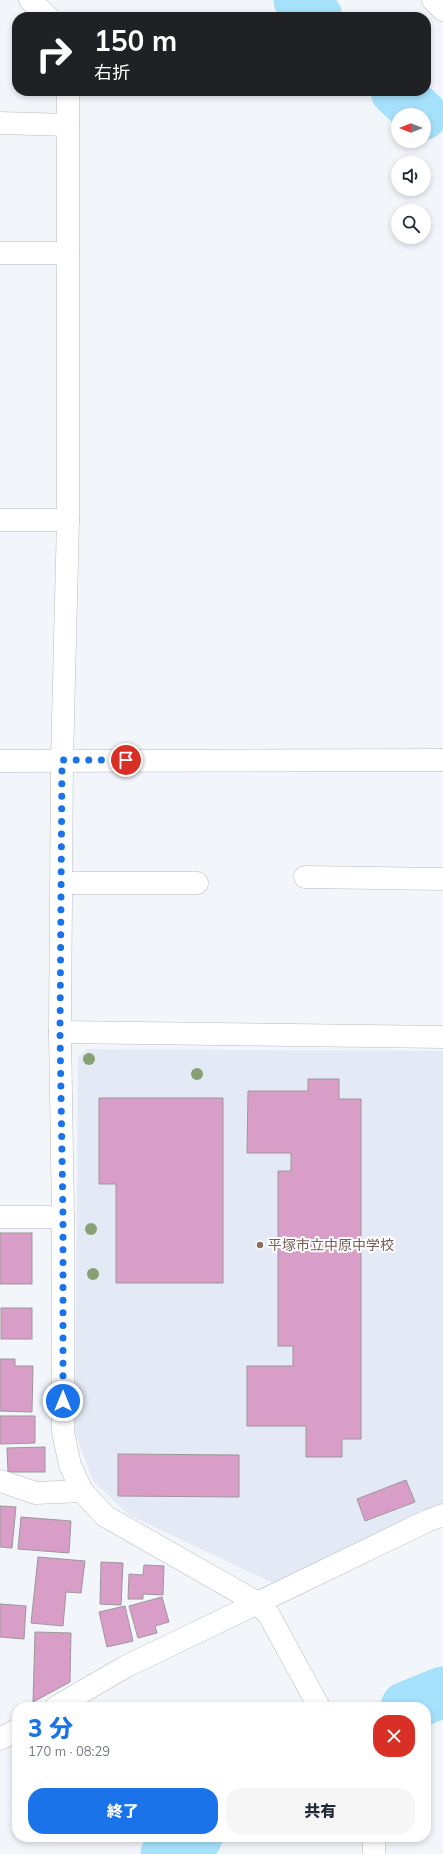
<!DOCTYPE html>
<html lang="ja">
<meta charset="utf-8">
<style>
body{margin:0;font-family:Mulish,"Noto Sans JP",sans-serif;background:#f6f6f7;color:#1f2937;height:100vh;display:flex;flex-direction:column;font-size:15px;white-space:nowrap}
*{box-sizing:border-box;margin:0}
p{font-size:13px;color:#747a83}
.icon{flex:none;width:22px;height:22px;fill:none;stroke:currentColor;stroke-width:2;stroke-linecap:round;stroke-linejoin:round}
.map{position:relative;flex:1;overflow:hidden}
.drawer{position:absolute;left:12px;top:1702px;width:419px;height:140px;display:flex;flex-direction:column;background:#fff;border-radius:16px;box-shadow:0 2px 6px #0003}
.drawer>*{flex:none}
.guide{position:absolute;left:12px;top:12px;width:419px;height:84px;border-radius:16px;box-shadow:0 2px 6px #0003;background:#202124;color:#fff;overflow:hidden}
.needle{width:26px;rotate:270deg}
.tools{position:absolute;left:391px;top:108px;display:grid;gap:8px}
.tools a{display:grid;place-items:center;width:40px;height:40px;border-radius:50%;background:#fff;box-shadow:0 2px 6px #0003;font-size:20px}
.pin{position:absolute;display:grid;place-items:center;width:34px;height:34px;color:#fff;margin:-17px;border:2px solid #fff;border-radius:50%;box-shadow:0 1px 4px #0007}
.me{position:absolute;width:44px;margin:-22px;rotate:0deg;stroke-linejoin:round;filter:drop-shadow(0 0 3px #0008)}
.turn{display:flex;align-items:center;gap:14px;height:84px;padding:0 16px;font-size:18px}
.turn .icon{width:52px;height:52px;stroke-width:2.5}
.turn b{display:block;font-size:28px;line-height:34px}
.round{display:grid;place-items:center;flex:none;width:42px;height:42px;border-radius:16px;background:#f6f6f7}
.overview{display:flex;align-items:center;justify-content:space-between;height:68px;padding:0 16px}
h1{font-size:24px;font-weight:800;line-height:30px;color:#1a73e8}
.button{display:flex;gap:8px;margin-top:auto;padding:8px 16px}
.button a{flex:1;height:46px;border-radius:16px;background:#1a73e8;color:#fff;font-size:16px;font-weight:800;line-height:46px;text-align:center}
.button a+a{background:#f6f6f7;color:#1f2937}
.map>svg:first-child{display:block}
.built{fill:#e4eaf5}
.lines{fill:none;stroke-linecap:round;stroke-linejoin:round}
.river{stroke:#a6e1fc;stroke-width:51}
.building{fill:#d99ec8;stroke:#9c979b}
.minor-casing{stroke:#b9bcc1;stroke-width:23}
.minor{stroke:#fff;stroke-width:22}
.tree{fill:#87a074}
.route{stroke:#1a73e8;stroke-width:7;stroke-dasharray:0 12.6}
.education-dot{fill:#8d6e63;stroke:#fff;stroke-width:1.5}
.labels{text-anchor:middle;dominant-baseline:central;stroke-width:4;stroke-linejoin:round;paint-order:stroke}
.education-label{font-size:14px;fill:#785e54;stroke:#fff;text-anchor:start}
</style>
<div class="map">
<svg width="443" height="1854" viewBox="0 0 443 1854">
<rect width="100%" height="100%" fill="#f2f5fa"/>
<path class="built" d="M 86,1049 L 443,1051 L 443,1507 L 285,1583 L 271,1582 L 129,1515 L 93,1481 L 75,1432 L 78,1058 Z"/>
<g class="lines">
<g class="river">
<path d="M 299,0 L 317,17"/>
<path d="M 396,91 L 422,115"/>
<path d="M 406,1707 L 443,1692"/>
<path d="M 166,1854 L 197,1837"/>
</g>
</g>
<g class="building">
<path d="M 308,1079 L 339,1079 L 339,1099 L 361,1099 L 361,1439 L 342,1439 L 342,1457 L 306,1457 L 306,1426 L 247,1426 L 247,1366 L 293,1366 L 293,1346 L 278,1346 L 278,1171 L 291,1171 L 291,1153 L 247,1153 L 248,1091 L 308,1091 Z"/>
<path d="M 99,1098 L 223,1098 L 223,1283 L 116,1283 L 116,1184 L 99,1184 Z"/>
<rect x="0" y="1233" width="32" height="51"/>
<rect x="1" y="1308" width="31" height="31"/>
<path d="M 0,1359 L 15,1359 L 15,1366 L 33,1366 L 32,1412 L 0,1411 Z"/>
<path d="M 0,1416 L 35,1416 L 35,1443 L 0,1444 Z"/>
<path d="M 45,1447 L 45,1472 L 8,1472 L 7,1448 Z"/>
<path d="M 118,1454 L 239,1455 L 239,1497 L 118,1496 Z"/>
<path d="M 406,1480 L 415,1502 L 365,1521 L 357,1499 Z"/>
<path d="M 0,1506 L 16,1507 L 12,1548 L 0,1547 Z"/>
<path d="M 21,1517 L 71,1521 L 69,1553 L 18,1549 Z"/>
<path d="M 38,1557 L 85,1561 L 81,1593 L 66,1592 L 63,1626 L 31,1623 Z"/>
<path d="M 101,1562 L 123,1563 L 121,1605 L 100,1604 Z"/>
<path d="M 144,1565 L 164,1566 L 163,1595 L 143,1594 L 143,1599 L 128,1599 L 129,1574 L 143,1575 Z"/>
<path d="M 162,1597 L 169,1622 L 155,1626 L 157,1633 L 138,1638 L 129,1606 Z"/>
<path d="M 0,1604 L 26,1606 L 24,1639 L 0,1637 Z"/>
<path d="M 125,1606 L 133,1641 L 107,1647 L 99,1612 Z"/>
<path d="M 35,1632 L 71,1633 L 70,1682 L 33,1702 Z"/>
</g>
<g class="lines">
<defs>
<g id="minor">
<path d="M 30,0 L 48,17"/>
<path d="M 433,0 L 443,10"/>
<path d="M 68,91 L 68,520 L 62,760 L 60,1032 L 63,1217 L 63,1432 L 70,1465 L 82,1491 L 105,1516 L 258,1603 L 269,1615 L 319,1707"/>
<path d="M 0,123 L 68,125"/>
<path d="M 0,253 L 68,253"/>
<path d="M 0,520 L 68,520"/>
<path d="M 0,761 L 443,760"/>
<path d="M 305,877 L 443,879"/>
<path d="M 62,883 L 197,883"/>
<path d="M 60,1032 L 443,1037"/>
<path d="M 0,1217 L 63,1217"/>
<path d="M 0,1481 L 36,1493 L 82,1491"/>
<path d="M 56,1707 L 125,1667 L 427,1521 L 443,1515"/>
<path d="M 0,1739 L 17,1730"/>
<path d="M 374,1837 L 374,1854"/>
</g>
</defs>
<use href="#minor" class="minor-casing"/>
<use href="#minor" class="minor"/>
</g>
<g class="tree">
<circle cx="89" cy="1059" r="6"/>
<circle cx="197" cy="1074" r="6"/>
<circle cx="91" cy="1229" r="6"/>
<circle cx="93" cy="1274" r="6"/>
</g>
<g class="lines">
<path class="route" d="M 63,1401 L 63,1217 L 60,1032 L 62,760 L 126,760"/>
</g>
<circle class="education-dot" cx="260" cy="1245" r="4"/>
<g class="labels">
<g class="education-label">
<text x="268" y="1245">平塚市立中原中学校</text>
</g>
</g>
</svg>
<div class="tools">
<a><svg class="needle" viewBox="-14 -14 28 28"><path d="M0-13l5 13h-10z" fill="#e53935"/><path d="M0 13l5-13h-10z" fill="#747a83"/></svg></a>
<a><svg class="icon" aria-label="sound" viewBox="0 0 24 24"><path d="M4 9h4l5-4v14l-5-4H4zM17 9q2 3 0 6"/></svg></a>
<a><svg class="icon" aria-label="search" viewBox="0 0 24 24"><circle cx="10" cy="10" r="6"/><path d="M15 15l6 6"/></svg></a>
</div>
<div class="pin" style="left:126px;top:760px;background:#d93025"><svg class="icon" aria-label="arrive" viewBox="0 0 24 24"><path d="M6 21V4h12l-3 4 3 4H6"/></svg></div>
<svg class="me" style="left:63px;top:1401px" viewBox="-20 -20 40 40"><circle r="17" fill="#1a73e8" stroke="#fff" stroke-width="3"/><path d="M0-11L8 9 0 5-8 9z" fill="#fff"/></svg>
<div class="guide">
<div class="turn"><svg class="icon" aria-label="right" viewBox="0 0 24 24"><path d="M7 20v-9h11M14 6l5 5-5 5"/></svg><div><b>150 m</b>右折</div></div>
</div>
<section class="drawer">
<div class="overview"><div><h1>3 分</h1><p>170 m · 08:29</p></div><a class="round" style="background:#d93025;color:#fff"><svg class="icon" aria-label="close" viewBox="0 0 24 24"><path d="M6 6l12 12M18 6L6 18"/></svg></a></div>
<div class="button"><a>終了</a><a>共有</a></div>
</section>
</div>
